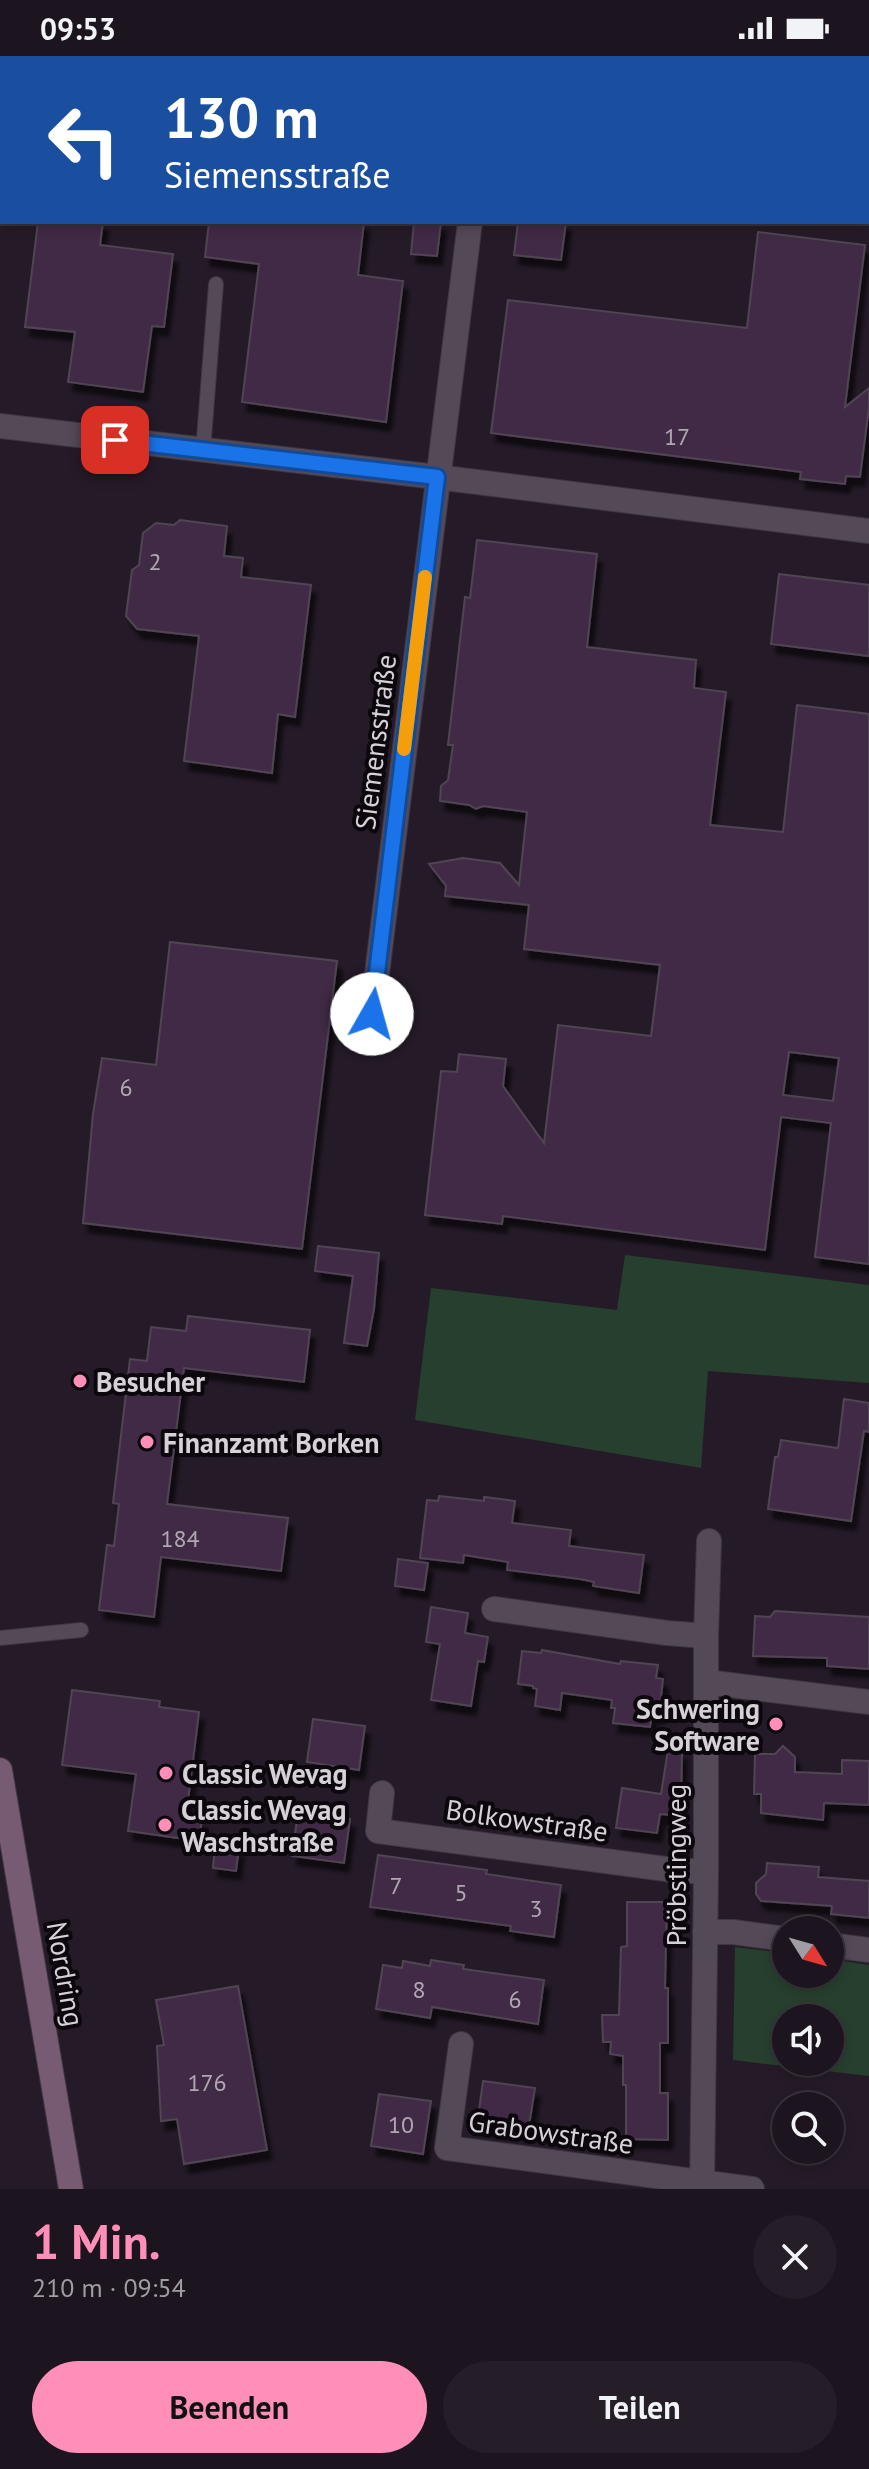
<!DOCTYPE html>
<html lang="de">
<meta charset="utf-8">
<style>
body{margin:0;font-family:"PT Sans",sans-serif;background:#251d27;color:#f1f3f6;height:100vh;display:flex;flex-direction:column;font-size:30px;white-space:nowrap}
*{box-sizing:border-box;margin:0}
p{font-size:26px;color:#a09ea4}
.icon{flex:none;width:44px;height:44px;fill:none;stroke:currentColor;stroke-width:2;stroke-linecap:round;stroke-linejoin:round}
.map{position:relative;height:2133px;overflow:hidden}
.drawer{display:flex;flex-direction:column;background:#1c141e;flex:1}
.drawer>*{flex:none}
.guide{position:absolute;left:0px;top:0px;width:870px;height:168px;box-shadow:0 4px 12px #0003,0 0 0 2px #3a333c;background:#1a4fa0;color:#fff;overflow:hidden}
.needle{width:52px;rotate:127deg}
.controls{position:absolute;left:772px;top:1860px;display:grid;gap:16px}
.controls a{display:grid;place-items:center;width:72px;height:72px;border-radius:50%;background:#1c141e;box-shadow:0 4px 12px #0003,0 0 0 2px #3a333c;font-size:40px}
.pin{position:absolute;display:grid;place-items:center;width:68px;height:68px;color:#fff;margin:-34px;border-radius:16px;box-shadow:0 4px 12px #0006}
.me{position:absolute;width:88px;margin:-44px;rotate:7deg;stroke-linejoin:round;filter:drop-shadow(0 0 6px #0008)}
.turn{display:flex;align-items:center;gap:28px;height:168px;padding:0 32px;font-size:36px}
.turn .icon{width:104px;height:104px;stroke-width:2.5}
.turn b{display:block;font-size:56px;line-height:68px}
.round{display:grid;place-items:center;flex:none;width:84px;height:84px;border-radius:42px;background:#251d27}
.overview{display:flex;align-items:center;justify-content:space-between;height:136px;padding:0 32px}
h1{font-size:48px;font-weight:600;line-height:60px;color:#ff8eb9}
.button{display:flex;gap:16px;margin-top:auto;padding:16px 32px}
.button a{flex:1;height:92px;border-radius:48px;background:#ff8eb9;color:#111;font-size:32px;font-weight:600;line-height:92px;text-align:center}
.button a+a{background:#251d27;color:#f1f3f6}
.status{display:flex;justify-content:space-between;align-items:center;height:56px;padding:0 40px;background:#1c141e;direction:ltr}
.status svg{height:22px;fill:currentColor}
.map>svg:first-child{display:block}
.green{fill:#273f2e;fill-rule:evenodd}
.building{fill:#402c45;stroke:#504453;stroke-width:2;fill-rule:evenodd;filter:url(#shadow)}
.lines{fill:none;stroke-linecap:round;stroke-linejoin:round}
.lane-casing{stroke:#3e3640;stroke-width:16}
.street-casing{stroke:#3e3640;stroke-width:26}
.secondary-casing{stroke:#3e3640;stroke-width:26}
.lane{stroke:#544957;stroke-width:14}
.street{stroke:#544957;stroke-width:24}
.secondary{stroke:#775b72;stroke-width:24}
.route-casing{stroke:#114b97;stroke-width:20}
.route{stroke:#1a73e8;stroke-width:14}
.slow{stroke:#f59e0b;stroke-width:14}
.poi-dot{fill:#ff8eb9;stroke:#0b070d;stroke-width:3}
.labels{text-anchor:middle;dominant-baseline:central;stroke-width:8;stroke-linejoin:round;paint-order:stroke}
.number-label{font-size:24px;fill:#b1a7b4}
.street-label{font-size:28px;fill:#d7d0d9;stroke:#0b070d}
.poi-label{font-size:28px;font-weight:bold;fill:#d7d0d9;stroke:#0b070d;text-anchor:start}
</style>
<div class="status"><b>09:53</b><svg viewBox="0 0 49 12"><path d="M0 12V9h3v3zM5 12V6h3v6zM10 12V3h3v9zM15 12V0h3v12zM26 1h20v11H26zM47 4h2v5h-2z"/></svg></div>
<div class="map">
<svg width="869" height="2133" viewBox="0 0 869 2133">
<defs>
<filter id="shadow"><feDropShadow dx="5" dy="9" stdDeviation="2" flood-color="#0009"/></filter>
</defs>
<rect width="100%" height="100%" fill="#251b28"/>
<g class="green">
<path d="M 625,1199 L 869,1229 L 869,1327 L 708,1315 L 701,1412 L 415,1364 L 431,1232 L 617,1254 Z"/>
<path d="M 735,1891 L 786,1897 L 786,1918 L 830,1918 L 830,1903 L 869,1909 L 869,2020 L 733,2004 ZM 786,1962 L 830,1962 L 830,2006 L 786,2006 Z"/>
</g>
<g class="building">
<path d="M 38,166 L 103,166 L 100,189 L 173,198 L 164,271 L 152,270 L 143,336 L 68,326 L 75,276 L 25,271 Z"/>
<path d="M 209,166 L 364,166 L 358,219 L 403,225 L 386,366 L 242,346 L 259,208 L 205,201 Z"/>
<path d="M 414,166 L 441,166 L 437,200 L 411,198 Z"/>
<path d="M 518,166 L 566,166 L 561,204 L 514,199 Z"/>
<path d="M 758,176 L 865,189 L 845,351 L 869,332 L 869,351 L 860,421 L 846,420 L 845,428 L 800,423 L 801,416 L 491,377 L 508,244 L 747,272 Z"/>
<path d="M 180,464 L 227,470 L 224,500 L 243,502 L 241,521 L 311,529 L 295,661 L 278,658 L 272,717 L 184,705 L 199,580 L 137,573 L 126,560 L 132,514 L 139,509 L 143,477 L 156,467 L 174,469 Z"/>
<path d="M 477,484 L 597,498 L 587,591 L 696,604 L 694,632 L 726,636 L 710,769 L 783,776 L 797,649 L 869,658 L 869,1208 L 815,1201 L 831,1067 L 781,1061 L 765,1194 L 503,1160 L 502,1168 L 425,1159 L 441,1015 L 457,1016 L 459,998 L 506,1003 L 503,1030 L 544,1087 L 558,969 L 651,980 L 660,909 L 524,893 L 529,849 L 445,840 L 446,830 L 429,808 L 463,802 L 500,807 L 519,829 L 527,756 L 483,750 L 476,753 L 469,749 L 440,745 L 441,730 L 448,724 L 453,689 L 448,689 L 465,541 L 470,542 ZM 789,996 L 839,1002 L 833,1045 L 783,1039 Z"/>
<path d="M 779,518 L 869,529 L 869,600 L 771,588 Z"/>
<path d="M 170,886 L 337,905 L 302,1193 L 83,1167 L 93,1058 L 102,1002 L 156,1009 Z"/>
<path d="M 318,1190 L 379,1197 L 374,1253 L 367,1290 L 344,1287 L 353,1220 L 315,1215 Z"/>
<path d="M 188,1260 L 310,1274 L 304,1326 L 184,1312 L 167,1448 L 288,1462 L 281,1515 L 161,1501 L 154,1561 L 99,1554 L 107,1489 L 114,1490 L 119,1448 L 113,1447 L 130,1303 L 147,1305 L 151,1271 L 186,1275 Z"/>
<path d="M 844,1343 L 869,1347 L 869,1376 L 864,1375 L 851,1465 L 768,1453 L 775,1401 L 778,1401 L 781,1384 L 838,1392 Z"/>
<path d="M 439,1440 L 484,1445 L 484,1441 L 515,1445 L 512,1467 L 571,1474 L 569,1490 L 644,1499 L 639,1537 L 593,1530 L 594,1526 L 580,1523 L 507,1514 L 508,1506 L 464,1499 L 463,1507 L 420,1502 L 427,1444 L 438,1445 Z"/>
<path d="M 398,1503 L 428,1507 L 424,1534 L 395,1530 Z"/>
<path d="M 431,1551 L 468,1557 L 465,1577 L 488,1581 L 484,1606 L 478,1605 L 471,1650 L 431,1644 L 440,1588 L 426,1586 Z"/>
<path d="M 775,1555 L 869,1561 L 869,1613 L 827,1610 L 827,1602 L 753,1600 L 755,1560 L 770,1561 Z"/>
<path d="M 542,1594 L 620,1608 L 621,1605 L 658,1609 L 656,1622 L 663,1623 L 659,1659 L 652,1658 L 650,1671 L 613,1667 L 615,1652 L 611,1652 L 612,1644 L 562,1637 L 560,1654 L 535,1650 L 537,1633 L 533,1632 L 533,1630 L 518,1628 L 522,1595 L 541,1597 Z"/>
<path d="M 72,1634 L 160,1645 L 159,1651 L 199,1656 L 186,1761 L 202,1763 L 199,1785 L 128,1775 L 136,1718 L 62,1709 Z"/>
<path d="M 313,1663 L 365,1670 L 359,1714 L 307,1706 Z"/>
<path d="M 783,1690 L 795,1701 L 795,1716 L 842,1718 L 842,1704 L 869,1705 L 869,1749 L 824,1747 L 823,1764 L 761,1757 L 761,1738 L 754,1738 L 755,1698 L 775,1698 Z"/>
<path d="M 668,1694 L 682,1695 L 681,1760 L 660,1758 L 657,1777 L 616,1772 L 622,1732 L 661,1738 Z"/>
<path d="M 298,1756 L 350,1763 L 344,1807 L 292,1800 Z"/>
<path d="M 215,1790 L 239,1792 L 236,1815 L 213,1812 Z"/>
<path d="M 378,1799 L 487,1814 L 486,1818 L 561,1829 L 554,1881 L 510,1875 L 511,1870 L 370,1851 Z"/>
<path d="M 767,1807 L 819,1811 L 818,1821 L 869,1825 L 869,1862 L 831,1858 L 832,1850 L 761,1845 L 756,1838 L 756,1827 L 766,1818 Z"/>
<path d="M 627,1846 L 667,1846 L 665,1932 L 668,1932 L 668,1987 L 660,1987 L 660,2037 L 668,2037 L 668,2084 L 626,2083 L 626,2029 L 623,2029 L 623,2000 L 610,1998 L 611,1986 L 603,1986 L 602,1959 L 619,1959 L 621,1891 L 627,1890 Z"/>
<path d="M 431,1904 L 464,1909 L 463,1913 L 544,1924 L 538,1968 L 432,1951 L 430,1962 L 376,1953 L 383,1909 L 402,1912 L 403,1905 L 430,1910 Z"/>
<path d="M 238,1930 L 267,2094 L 184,2108 L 177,2063 L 161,2065 L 157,1990 L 164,1989 L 156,1944 Z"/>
<path d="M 483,2025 L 535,2032 L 528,2076 L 477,2069 Z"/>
<path d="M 379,2038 L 431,2045 L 423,2098 L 371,2090 Z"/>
</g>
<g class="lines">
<defs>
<g id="lane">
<path d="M 237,2 L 238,0"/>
<path d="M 868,141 L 869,142"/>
<path d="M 203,395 L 216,228"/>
<path d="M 0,1582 L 81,1574"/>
</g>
<g id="street">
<path d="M 492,2 L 492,0"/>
<path d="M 0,370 L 437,421 L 869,475"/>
<path d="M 372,958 L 470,166"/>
<path d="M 494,1553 L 667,1577 L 706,1580"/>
<path d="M 706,1626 L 869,1646"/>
<path d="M 382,1737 L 378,1775 L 681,1815 L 706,1815"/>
<path d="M 705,1876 L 733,1876 L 786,1883"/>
<path d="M 830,1889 L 869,1894"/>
<path d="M 461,1988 L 447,2092 L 752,2133"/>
<path d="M 702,2133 L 706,1815 L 706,1580 L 709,1485"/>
</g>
<path id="secondary" d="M 0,1714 L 71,2133"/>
</defs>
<use href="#lane" class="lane-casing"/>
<use href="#street" class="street-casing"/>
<use href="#secondary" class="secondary-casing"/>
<use href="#lane" class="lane"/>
<use href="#street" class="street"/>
<use href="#secondary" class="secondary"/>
</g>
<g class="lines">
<defs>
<path id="route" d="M 115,384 L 437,421 L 372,958"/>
</defs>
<use href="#route" class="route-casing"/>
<use href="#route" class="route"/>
<path class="slow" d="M 404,693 L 425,521"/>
</g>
<g class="poi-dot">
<circle cx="80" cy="1325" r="8"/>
<circle cx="147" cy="1386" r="8"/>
<circle cx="776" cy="1668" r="8"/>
<circle cx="166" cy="1717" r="8"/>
<circle cx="165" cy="1769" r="8"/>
</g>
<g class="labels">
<g class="number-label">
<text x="677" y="380">17</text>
<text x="155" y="505">2</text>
<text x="126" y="1031">6</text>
<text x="180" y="1482">184</text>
<text x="396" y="1829">7</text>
<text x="461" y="1836">5</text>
<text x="536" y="1852">3</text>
<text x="419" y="1933">8</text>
<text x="515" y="1943">6</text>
<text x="207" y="2026">176</text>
<text x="401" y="2068">10</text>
</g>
<g class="street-label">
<text transform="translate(375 686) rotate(-83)">Siemensstraße</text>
<text transform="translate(527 1764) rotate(8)">Bolkowstraße</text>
<text transform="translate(675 1809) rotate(-90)">Pröbstingweg</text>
<text transform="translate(66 1918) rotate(80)">Nordring</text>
<text transform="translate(551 2076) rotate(8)">Grabowstraße</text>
</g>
<g class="poi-label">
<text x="96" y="1325">Besucher</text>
<text x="163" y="1386">Finanzamt Borken</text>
<text x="760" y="1652" text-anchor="end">Schwering<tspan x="760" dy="32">Software</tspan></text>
<text x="182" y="1717">Classic Wevag</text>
<text x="181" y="1753">Classic Wevag<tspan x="181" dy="32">Waschstraße</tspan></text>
</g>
</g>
</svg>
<div class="controls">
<a><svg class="needle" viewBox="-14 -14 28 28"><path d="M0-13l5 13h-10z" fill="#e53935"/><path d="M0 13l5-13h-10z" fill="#a09ea4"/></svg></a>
<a><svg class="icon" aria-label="sound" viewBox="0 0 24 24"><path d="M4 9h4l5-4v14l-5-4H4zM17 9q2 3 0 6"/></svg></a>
<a><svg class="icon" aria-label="search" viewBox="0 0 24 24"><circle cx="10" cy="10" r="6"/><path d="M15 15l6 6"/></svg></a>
</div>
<div class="pin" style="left:115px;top:384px;background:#d93025"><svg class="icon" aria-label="arrive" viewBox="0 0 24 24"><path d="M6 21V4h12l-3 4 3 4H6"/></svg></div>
<svg class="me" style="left:372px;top:958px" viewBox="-20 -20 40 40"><circle r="19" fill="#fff"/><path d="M0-13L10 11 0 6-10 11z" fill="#1a73e8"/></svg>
<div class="guide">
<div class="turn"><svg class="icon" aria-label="left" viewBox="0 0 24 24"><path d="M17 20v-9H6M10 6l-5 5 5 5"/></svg><div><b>130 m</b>Siemensstraße</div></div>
</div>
</div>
<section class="drawer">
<div class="overview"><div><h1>1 Min.</h1><p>210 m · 09:54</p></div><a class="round"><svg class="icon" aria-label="close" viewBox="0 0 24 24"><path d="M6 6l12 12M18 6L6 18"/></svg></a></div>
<div class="button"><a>Beenden</a><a>Teilen</a></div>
</section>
